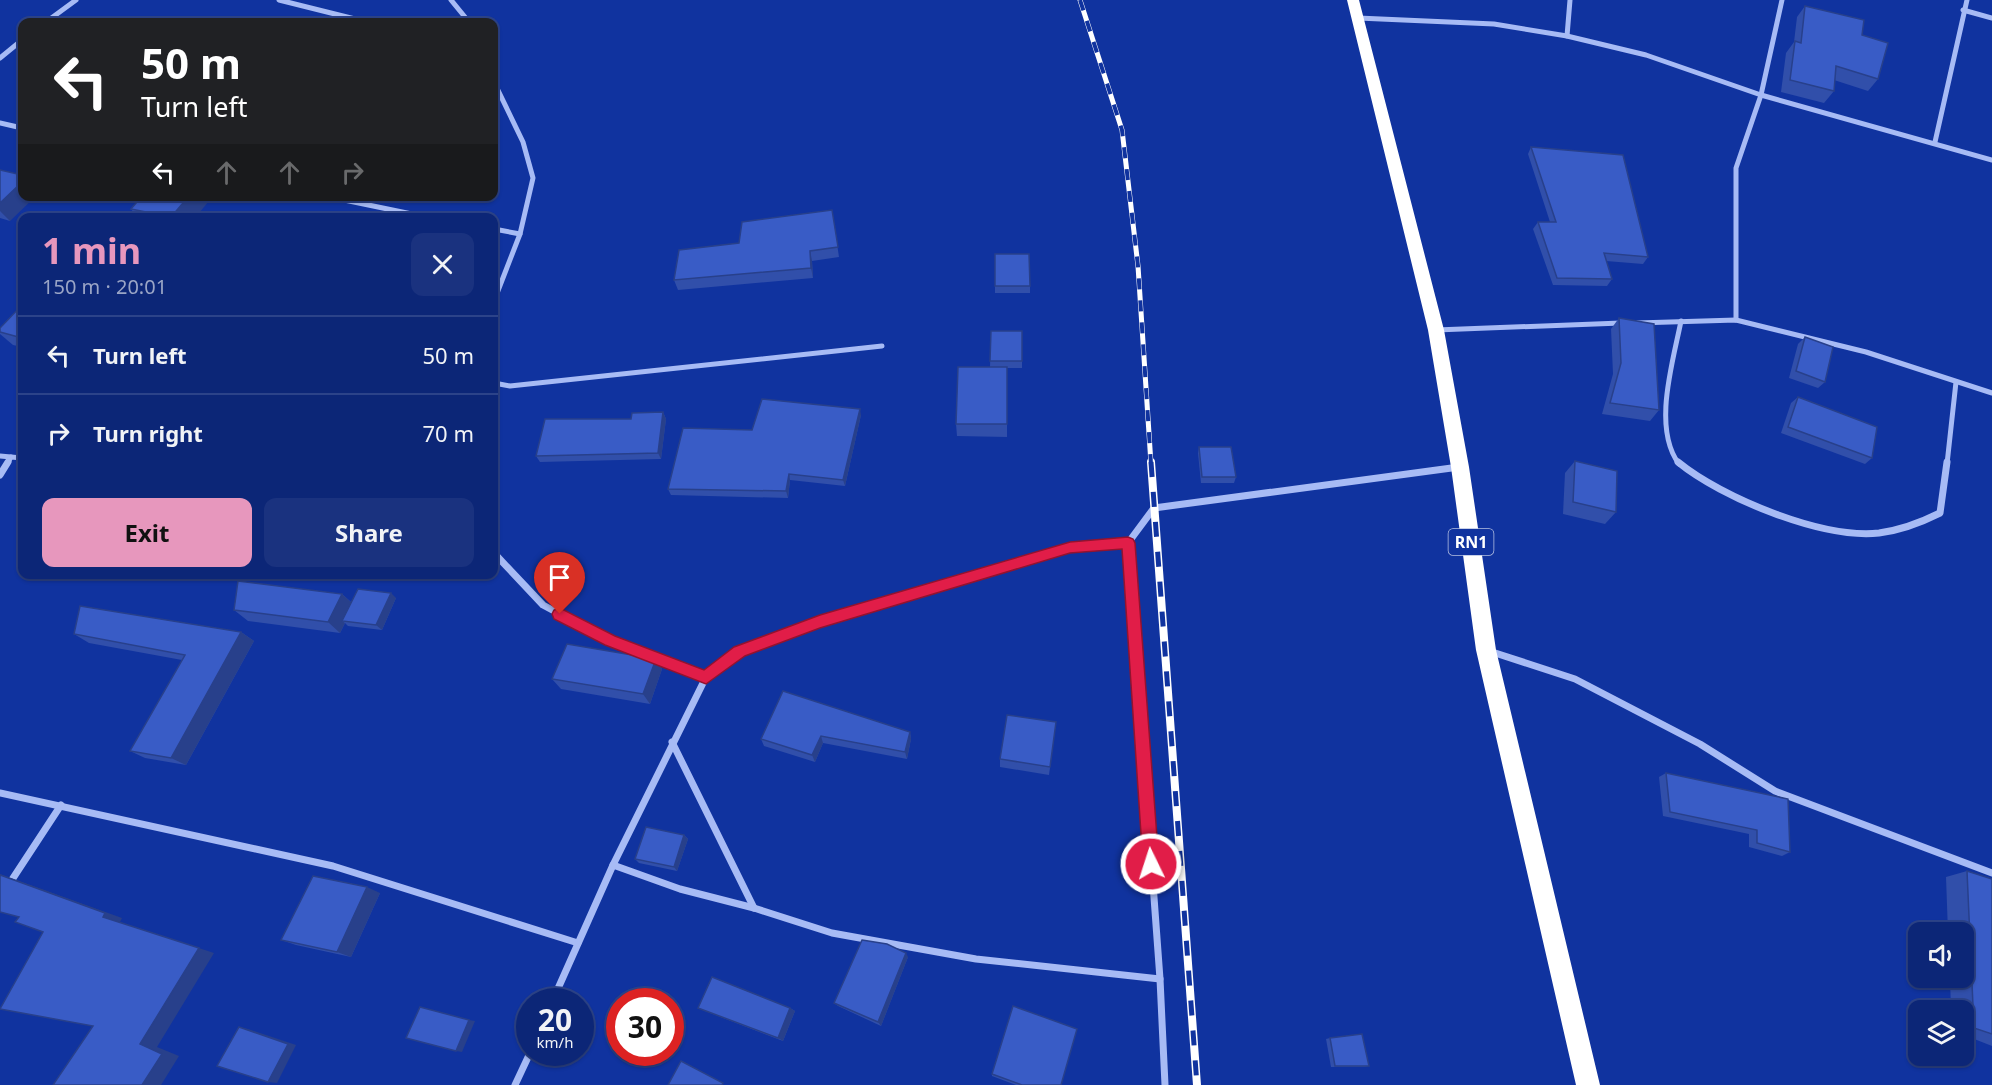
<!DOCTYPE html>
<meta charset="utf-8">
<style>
body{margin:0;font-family:"Noto Sans",sans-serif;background:#1a327f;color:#f1f3f6;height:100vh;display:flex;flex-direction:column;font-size:22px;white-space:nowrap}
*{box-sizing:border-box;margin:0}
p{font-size:20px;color:#9aa5c6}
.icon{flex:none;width:33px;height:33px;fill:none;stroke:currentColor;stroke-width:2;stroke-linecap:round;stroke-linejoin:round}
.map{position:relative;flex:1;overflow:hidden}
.panel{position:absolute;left:18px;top:213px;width:480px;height:366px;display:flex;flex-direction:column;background:#0c2677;border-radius:12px;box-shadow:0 2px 4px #0004,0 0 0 2px #2c4389}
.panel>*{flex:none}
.hud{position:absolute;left:18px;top:18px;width:480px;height:183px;border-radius:12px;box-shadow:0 2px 4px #0004,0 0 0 2px #2c4389;background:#202124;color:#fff;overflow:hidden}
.tools{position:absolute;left:1908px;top:922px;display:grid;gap:12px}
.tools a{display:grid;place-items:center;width:66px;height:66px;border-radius:12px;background:#0c2677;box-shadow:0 2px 4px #0004,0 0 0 2px #2c4389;font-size:30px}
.speed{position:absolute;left:516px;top:988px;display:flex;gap:12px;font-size:30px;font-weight:700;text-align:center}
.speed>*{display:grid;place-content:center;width:78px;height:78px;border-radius:50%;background:#0c2677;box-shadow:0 2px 4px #0004,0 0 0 2px #2c4389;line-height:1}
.speed small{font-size:15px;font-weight:400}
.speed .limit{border:9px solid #d22;background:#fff;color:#111}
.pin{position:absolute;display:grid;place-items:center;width:51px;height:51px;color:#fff;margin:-62px -26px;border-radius:50% 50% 50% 0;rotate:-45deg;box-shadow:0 0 6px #0007}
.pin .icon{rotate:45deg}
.me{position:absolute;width:66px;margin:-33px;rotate:356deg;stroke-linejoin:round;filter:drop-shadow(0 0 4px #0008)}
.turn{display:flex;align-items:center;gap:21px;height:126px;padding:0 24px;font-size:27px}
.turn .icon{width:78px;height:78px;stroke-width:2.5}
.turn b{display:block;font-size:42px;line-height:51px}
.lanes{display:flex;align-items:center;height:57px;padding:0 24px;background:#0003;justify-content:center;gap:30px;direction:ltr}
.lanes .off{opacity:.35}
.round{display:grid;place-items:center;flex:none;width:63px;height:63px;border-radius:12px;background:#1a327f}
.headline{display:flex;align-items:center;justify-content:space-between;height:102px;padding:0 24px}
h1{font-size:36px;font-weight:700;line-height:45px;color:#e797bd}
.cta{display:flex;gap:12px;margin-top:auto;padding:12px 24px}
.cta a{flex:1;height:69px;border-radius:12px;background:#e797bd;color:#111;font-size:24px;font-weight:700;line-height:69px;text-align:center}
.cta a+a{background:#1a327f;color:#f1f3f6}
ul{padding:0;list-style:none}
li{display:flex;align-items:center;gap:18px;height:78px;padding:0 24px;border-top:2px solid #2c4389}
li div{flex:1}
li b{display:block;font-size:22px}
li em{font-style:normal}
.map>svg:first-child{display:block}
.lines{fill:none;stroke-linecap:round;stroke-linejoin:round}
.street-far1{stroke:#a7bbf5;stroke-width:5}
.street{stroke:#a7bbf5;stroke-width:7}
.highway{fill:#fff;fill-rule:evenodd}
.rail-far1-casing{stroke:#fff;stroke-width:5}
.rail-casing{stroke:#fff;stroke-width:8}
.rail-far1{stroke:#10339f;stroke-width:4;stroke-dasharray:11;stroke-linecap:butt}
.rail{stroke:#10339f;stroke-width:5;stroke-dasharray:15;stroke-linecap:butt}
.wall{fill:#314faa}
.shaded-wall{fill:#28408b}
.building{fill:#395cc6;stroke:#28408b;stroke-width:1.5}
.route{fill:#e11d48;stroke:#92132f;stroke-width:1.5}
.labels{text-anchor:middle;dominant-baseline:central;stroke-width:5;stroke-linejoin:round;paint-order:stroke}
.shield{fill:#10339f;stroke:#b7c2e2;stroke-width:1.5}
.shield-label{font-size:16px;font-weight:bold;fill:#fff}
</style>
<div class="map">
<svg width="1992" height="1085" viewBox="0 0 1992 1085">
<rect width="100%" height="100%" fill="#10339f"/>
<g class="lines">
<g class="street-far1">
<path d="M 279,0 L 367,22"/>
<path d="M 451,0 L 469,22"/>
<path d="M 1963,10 L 1992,18"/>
<path d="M 1358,18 L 1494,24 L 1567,36 L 1646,55 L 1761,95 L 1992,160"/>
<path d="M 46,22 L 76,0"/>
<path d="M 1567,36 L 1570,0"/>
<path d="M 0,58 L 22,40"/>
<path d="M 494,82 L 523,142 L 533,178 L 520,234 L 494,301"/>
<path d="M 0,123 L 22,128"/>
<path d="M 1935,142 L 1967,0"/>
<path d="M 325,196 L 431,218"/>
<path d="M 494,229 L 520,234"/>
<path d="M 1736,320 L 1736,168 L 1761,95 L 1782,0"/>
<path d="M 1637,323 L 1736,320 L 1866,352 L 1992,393"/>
<path d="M 1436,330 L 1621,323"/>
<path d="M 494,383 L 510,386 L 882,346"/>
<path d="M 0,456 L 22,458"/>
<path d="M 7,464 L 11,457"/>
<path d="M 1679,464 C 1652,428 1673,362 1681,321"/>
<path d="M 1947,464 L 1956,382"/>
</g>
<g class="street">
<path d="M 1678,462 C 1722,498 1822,539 1879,533 C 1902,530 1920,523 1940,513 L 1947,462"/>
<path d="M 0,475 L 8,462"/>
<path d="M 1128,543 L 1160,979 L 1165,1085"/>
<path d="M 494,553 L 543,605 L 610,641 L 706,677"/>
<path d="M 1489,651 L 1575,679 L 1700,744 L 1775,791 L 1992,873"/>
<path d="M 672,742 L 754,908"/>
<path d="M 0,793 L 333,866 L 578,943"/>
<path d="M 613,865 L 680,889 L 754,908 L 832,933 L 976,959 L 1160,979"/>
<path d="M 0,898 L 61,805"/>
<path d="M 552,1002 L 613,865 L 706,677 L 739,652 L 820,622 L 1070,548 L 1128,543 L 1154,508 L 1459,467"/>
<path d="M 515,1085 L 530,1053"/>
</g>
<path class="highway" d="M 1347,0 L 1359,0 L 1444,330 L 1469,467 L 1496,650 L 1600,1085 L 1576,1085 L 1476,650 L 1451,467 L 1428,330 Z"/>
<defs>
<path id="rail-far1" d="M 1080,0 L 1122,130 L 1138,266 L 1151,464"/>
<path id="rail" d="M 1151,462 L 1197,1085"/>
</defs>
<use href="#rail-far1" class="rail-far1-casing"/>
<use href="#rail" class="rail-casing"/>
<use href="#rail-far1" class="rail-far1"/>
<use href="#rail" class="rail"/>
</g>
<g class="wall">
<path d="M 1805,6 L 1878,79 L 1868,91 L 1834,80 L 1834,91 L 1824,103 L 1781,92 L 1786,53 L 1794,42 L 1797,17 Z"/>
<path d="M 1531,147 L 1648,257 L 1643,264 L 1606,261 L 1612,279 L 1607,286 L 1553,285 L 1533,229 L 1538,222 L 1550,222 L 1528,154 Z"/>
<path d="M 0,170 L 10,221 L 0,218 Z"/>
<path d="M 131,209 L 195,218 L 138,218 Z"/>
<path d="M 832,210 L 839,257 L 812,261 L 813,278 L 678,290 L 674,280 L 739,243 Z"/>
<path d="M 995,254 L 1030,286 L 1030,293 L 995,293 Z"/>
<path d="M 22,305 L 22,347 L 13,345 L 0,334 L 0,328 Z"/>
<path d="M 1619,318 L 1659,410 L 1650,421 L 1602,414 L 1613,374 L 1611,329 Z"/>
<path d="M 991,331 L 1022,361 L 1022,368 L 1007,368 L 1007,437 L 957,436 L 956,424 L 990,367 Z"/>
<path d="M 1805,337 L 1825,382 L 1818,388 L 1789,378 L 1798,344 Z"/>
<path d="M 1798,397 L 1872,458 L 1865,464 L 1781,433 L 1791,403 Z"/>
<path d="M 663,412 L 666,419 L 661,459 L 540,462 L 536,456 L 631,419 Z"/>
<path d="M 861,415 L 845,486 L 790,480 L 788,498 L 671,495 L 668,489 L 752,430 Z"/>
<path d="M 1199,447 L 1236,477 L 1234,483 L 1201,483 L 1198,453 Z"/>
<path d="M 1575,461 L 1616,512 L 1605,524 L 1563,514 L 1565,473 Z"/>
<path d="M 342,594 L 351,602 L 396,598 L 382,630 L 348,626 L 345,623 L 340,633 L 248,621 L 234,610 Z"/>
<path d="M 241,632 L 254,641 L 186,765 L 145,758 L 130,751 L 182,660 L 89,643 L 74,634 Z"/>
<path d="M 656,659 L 662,669 L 650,704 L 561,689 L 552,679 Z"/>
<path d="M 1056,722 L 1049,775 L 1000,767 L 1000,759 Z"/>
<path d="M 910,732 L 911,739 L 907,759 L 823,743 L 815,762 L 764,746 L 761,739 Z"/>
<path d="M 1666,773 L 1788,799 L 1790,852 L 1782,856 L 1749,847 L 1749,834 L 1663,816 L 1659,777 Z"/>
<path d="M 684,835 L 688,839 L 677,871 L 639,863 L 635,859 Z"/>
<path d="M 1967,871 L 1992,879 L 1992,1046 L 1964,1035 L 1964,1011 L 1951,1011 L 1950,978 L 1964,978 L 1964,933 L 1948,933 L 1946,877 Z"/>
<path d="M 380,893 L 351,957 L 296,945 L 281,940 Z"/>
<path d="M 908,957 L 881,1026 L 838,1006 L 834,1003 Z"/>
<path d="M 698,1008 L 790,1008 L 795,1011 L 783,1041 L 705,1011 Z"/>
<path d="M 1330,1038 L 1369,1066 L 1365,1067 L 1331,1067 L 1326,1039 Z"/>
<path d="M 992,1074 L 1061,1085 L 1016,1085 L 992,1076 Z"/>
</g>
<g class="shaded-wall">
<path d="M 22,182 L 22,196 L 36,196 L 10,221 L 0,211 L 0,203 Z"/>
<path d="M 189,196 L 213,196 L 195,218 L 172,218 L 171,217 Z"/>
<path d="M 810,251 L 812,261 L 813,278 L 811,268 Z"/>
<path d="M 860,409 L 861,415 L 845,486 L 843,480 Z"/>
<path d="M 663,412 L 666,419 L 661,459 L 658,453 Z"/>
<path d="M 789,474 L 790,480 L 788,498 L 786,491 Z"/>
<path d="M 391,593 L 396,598 L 382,630 L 376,625 Z"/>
<path d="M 342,594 L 354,605 L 342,621 L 345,623 L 340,633 L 328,622 Z"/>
<path d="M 241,632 L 254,641 L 186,765 L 171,758 Z"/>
<path d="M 656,659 L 662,669 L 650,704 L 643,694 Z"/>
<path d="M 910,732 L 911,739 L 907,759 L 905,752 Z"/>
<path d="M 821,736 L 823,743 L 815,762 L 812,755 Z"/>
<path d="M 684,835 L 688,839 L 677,871 L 674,867 Z"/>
<path d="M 0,874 L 122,918 L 120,922 L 214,953 L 157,1047 L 179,1056 L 161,1085 L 142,1085 L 140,1044 L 199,948 L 0,888 Z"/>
<path d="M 367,887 L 380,893 L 351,957 L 337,952 Z"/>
<path d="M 906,953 L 908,957 L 881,1026 L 878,1022 Z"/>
<path d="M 790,1008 L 795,1011 L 783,1041 L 778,1038 Z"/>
<path d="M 469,1020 L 475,1021 L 462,1052 L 456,1051 Z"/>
<path d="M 239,1027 L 248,1029 L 296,1045 L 277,1083 L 268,1082 Z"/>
</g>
<g class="building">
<path d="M 1805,6 L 1864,20 L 1862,35 L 1888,43 L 1878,79 L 1836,66 L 1834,91 L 1790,80 L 1795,41 L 1801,43 Z"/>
<path d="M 1531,147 L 1623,155 L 1648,257 L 1604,253 L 1612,279 L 1557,278 L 1538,222 L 1556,222 Z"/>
<path d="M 0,170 L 22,175 L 22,182 L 0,203 Z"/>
<path d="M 142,196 L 189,196 L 171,217 L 131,209 Z"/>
<path d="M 832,210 L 838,247 L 810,251 L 811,268 L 674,280 L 679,250 L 739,243 L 742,222 Z"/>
<path d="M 995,254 L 1029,254 L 1030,286 L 995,286 Z"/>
<path d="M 22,305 L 22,338 L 0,332 L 0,328 Z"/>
<path d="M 1619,318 L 1654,324 L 1659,410 L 1610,403 L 1621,363 Z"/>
<path d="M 991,331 L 1022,331 L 1022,361 L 990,361 Z"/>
<path d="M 1805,337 L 1833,347 L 1825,382 L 1796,371 Z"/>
<path d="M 958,367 L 1007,367 L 1007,424 L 956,424 Z"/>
<path d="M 1798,397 L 1877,427 L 1872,458 L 1788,427 Z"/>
<path d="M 762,399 L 860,409 L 843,480 L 789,474 L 786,491 L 668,489 L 683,428 L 752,430 Z"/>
<path d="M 663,412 L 658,453 L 536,456 L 545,419 L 631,419 L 632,413 Z"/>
<path d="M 1199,447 L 1231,447 L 1236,477 L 1202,477 Z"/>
<path d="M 1575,461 L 1617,471 L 1616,512 L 1573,502 Z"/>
<path d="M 238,581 L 342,594 L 328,622 L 234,610 Z"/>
<path d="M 358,589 L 391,593 L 376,625 L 342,621 Z"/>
<path d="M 80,606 L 241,632 L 171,758 L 130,751 L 185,655 L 74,634 Z"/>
<path d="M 567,644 L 656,659 L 643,694 L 552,679 Z"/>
<path d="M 783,691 L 910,732 L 905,752 L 821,736 L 812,755 L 761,739 Z"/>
<path d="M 1007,715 L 1056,722 L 1050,767 L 1000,759 Z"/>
<path d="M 1666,773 L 1788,799 L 1790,852 L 1757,843 L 1757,830 L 1670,812 Z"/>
<path d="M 646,827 L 684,835 L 674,867 L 635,859 Z"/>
<path d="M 1967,871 L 1992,879 L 1992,1034 L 1974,1028 Z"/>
<path d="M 0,875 L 105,913 L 103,917 L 199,948 L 140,1044 L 162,1054 L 142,1085 L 53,1085 L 93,1026 L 0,1009 L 43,932 L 15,922 L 19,917 L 0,912 Z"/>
<path d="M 313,876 L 367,887 L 337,952 L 281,940 Z"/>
<path d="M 862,940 L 887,944 L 906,953 L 878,1022 L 834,1003 Z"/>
<path d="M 712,977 L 790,1008 L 778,1038 L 698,1008 Z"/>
<path d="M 1013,1006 L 1077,1029 L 1061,1085 L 1022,1085 L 992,1074 Z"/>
<path d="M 420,1007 L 469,1020 L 456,1051 L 406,1038 Z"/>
<path d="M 239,1027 L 288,1044 L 268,1082 L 217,1066 Z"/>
<path d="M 1362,1034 L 1369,1066 L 1335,1066 L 1330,1038 Z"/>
<path d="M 681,1061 L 723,1083 L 722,1085 L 668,1085 Z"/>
</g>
<path class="route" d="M 1128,537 L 1133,539 L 1135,543 L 1159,864 L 1157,870 L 1151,872 L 1146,870 L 1143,864 L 1122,549 L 1070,553 L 820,628 L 745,656 L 706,684 L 605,645 L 554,619 L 552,614 L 554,610 L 560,608 L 615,636 L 704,670 L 734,647 L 820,615 L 1070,542 Z"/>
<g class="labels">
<rect class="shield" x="1448.5" y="529" width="45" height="26" rx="4.5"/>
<g class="shield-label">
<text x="1471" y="542">RN1</text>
</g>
</g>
</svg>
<div class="tools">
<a><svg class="icon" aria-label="sound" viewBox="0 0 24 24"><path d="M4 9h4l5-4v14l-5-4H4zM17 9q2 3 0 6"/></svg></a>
<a><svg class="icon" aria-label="layers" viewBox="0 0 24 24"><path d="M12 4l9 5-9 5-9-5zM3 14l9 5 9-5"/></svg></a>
</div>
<div class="speed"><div>20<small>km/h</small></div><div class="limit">30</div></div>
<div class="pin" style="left:560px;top:614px;background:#d93025"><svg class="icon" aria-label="arrive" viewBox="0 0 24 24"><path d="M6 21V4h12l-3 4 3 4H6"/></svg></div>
<svg class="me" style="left:1151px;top:864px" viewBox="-20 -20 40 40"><circle r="17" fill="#e11d48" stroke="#fff" stroke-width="3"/><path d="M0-11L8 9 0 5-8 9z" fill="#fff"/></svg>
<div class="hud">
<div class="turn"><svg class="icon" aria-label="left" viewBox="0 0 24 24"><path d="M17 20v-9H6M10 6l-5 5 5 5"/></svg><div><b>50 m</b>Turn left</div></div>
<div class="lanes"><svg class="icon" aria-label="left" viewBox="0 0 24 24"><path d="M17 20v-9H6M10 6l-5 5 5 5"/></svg><svg class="icon off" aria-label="ahead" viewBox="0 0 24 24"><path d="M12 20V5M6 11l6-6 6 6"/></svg><svg class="icon off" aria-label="ahead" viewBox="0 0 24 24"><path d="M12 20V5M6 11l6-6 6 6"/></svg><svg class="icon off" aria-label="right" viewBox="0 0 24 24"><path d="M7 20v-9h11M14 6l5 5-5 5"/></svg></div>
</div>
<section class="panel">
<div class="headline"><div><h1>1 min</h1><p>150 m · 20:01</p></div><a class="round"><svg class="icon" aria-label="close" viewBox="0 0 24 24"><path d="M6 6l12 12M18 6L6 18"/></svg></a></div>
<ul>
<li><svg class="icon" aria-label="left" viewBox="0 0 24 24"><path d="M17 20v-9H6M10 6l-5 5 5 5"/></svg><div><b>Turn left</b></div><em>50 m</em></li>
<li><svg class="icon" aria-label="right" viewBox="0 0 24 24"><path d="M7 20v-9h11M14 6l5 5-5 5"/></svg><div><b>Turn right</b></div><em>70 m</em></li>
</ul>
<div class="cta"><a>Exit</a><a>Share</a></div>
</section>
</div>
